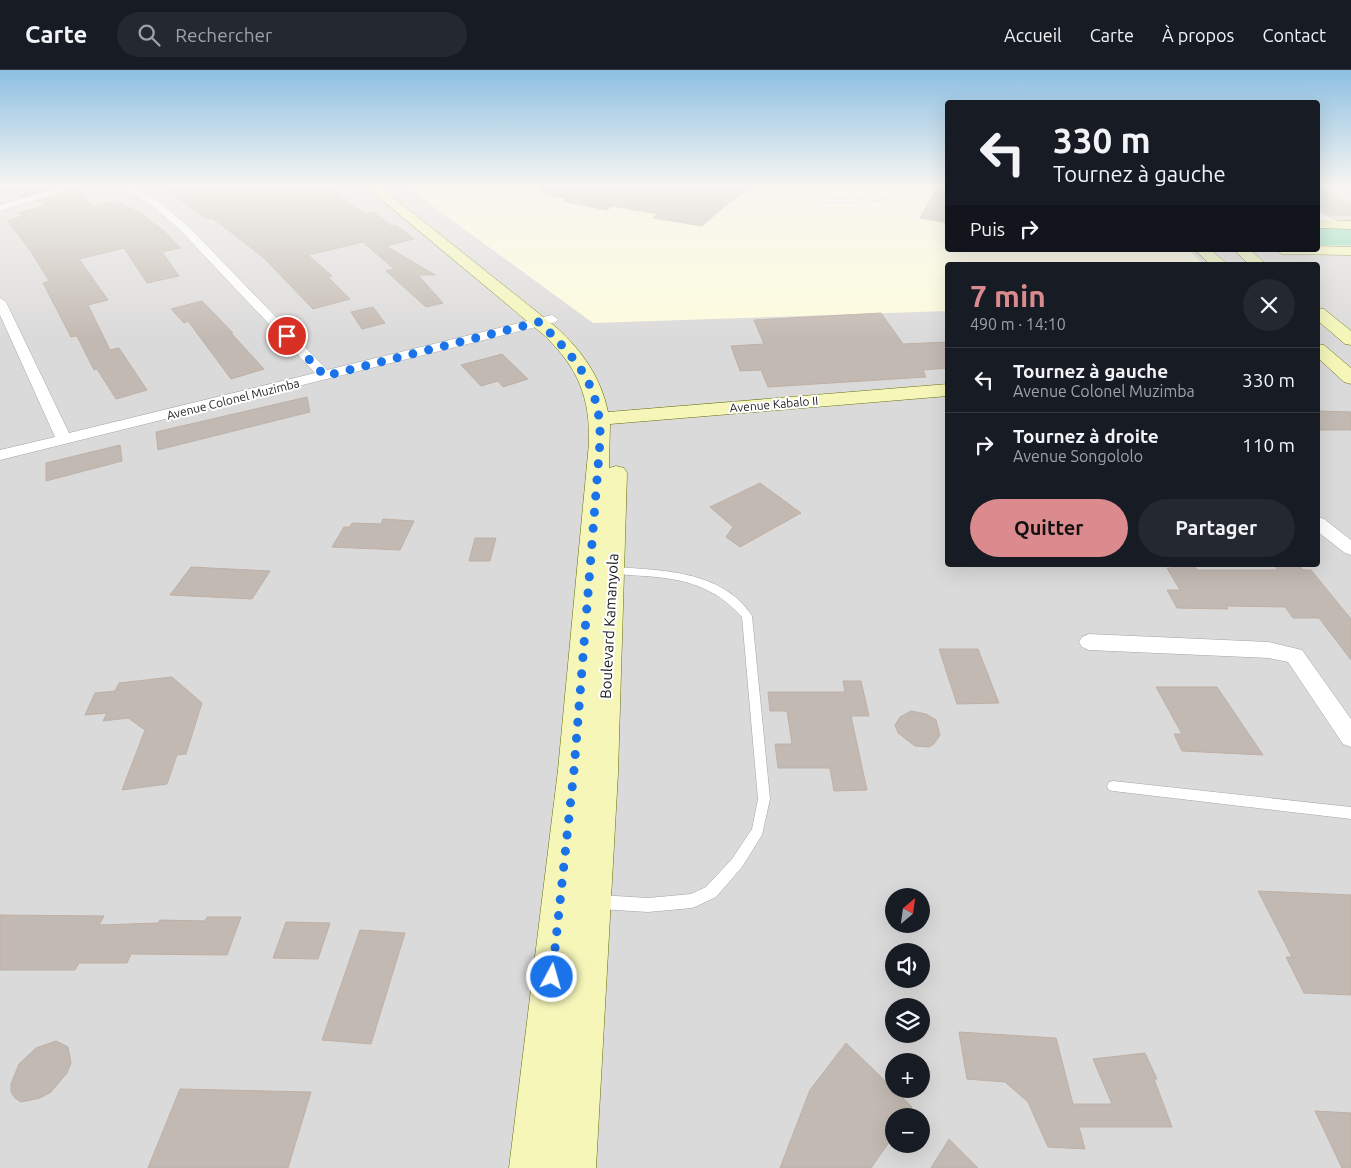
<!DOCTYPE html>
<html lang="fr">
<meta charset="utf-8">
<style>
body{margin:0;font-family:Ubuntu,sans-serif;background:#242831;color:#f1f3f6;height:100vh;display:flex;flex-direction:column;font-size:19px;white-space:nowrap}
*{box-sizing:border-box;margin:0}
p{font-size:16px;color:#9ea1a6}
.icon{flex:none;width:28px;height:28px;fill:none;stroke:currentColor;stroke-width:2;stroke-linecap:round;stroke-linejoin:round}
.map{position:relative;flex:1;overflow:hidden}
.drawer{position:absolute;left:945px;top:192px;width:375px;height:305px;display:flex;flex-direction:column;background:#171b24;border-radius:5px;box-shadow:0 5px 20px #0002}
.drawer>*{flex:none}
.top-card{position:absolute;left:945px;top:30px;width:375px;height:152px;border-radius:5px;box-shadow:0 5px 20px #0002;background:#171b24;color:#f1f3f6;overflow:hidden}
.needle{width:32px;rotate:29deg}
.tools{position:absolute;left:885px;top:818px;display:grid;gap:10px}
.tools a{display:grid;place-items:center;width:45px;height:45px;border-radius:50%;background:#171b24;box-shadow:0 5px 20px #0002;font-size:25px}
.pin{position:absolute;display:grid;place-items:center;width:42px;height:42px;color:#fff;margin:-21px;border:2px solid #fff;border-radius:50%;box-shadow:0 1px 5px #0007}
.me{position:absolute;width:55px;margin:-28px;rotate:6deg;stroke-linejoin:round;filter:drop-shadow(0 0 4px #0008)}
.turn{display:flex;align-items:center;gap:18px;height:105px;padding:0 25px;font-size:22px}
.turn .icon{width:65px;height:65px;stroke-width:2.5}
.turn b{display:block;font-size:35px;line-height:42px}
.then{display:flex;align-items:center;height:48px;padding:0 25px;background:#0003;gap:10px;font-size:19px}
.round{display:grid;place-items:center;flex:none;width:52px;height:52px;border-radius:26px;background:#242831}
.head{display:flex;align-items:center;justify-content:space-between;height:85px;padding:0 25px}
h1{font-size:30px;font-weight:600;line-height:38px;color:#db8a8e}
.primary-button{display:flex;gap:10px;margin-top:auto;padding:10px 25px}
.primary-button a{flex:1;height:58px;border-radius:30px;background:#db8a8e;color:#111;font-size:20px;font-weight:600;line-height:58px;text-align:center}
.primary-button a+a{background:#242831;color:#f1f3f6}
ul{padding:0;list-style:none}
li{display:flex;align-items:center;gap:15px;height:65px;padding:0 25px;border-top:1px solid #363941}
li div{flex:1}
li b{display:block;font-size:19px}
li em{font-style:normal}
header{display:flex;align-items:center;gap:30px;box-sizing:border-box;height:70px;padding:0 25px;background:#171b24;border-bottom:1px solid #363941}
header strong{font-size:24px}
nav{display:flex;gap:28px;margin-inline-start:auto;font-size:18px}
.search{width:350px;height:45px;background:#242831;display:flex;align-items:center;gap:12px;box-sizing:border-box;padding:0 18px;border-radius:28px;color:#9ea1a6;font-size:19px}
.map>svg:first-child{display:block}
.residential{fill:#dbdada;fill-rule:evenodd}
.education{fill:#fdfcdc}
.pitch{fill:#84dab6}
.building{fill:#c2b9b2;stroke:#beb0a6}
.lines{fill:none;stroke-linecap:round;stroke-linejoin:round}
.lane-casing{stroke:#a4a4a4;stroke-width:1}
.street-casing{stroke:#a4a4a4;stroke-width:1}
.secondary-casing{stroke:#656e0a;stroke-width:1}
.lane{fill:#fff;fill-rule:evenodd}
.street{fill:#fff;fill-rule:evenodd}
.secondary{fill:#f5f6b8;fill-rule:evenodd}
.route{stroke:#1a73e8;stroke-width:9;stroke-dasharray:0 16.2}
.labels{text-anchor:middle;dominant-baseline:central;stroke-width:4;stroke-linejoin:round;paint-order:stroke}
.far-street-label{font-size:12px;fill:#1d1d1d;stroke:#fff}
.street-label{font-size:15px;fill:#1d1d1d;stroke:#fff}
</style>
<header>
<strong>Carte</strong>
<div class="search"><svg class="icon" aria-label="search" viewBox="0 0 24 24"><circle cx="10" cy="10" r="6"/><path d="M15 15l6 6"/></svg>Rechercher</div>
<nav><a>Accueil</a><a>Carte</a><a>À propos</a><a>Contact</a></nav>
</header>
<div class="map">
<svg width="1351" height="1098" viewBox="0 0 1351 1098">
<rect width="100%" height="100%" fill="#edeae3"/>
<path class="residential" d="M 0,115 L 947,115 L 948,180 L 1318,180 L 1318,115 L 1351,115 L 1351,1098 L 0,1098 ZM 948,195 L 1318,195 L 1318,495 L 948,495 ZM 894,826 L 921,826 L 921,854 L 894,854 ZM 894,881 L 921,881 L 921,909 L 894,909 ZM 894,936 L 921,936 L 921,964 L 894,964 ZM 894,991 L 921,991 L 921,1019 L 894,1019 ZM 894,1046 L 921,1046 L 921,1074 L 894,1074 Z"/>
<path class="education" d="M 404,115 L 947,115 L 948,180 L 1188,180 L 1205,195 L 948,195 L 947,241 L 593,253 Z"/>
<rect class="pitch" x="1318" y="158" width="33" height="17"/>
<g class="building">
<path d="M 0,115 L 59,115 L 22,127 L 0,120 Z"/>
<path d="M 195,115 L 326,115 L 364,144 L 374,142 L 391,156 L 396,155 L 414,169 L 386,176 L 435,205 L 418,205 L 443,233 L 426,237 L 386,201 L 394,199 L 363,172 L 308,185 L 332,206 L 328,207 L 350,229 L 313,239 L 263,187 L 212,148 L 207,149 L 168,121 Z"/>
<path d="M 541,115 L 755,115 L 726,135 L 702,156 L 653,148 L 658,144 L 612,136 L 607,140 L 563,131 L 568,129 L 541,123 Z"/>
<path d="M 938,115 L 948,115 L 948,153 L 920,148 Z"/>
<path d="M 78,118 L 94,137 L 116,131 L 138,142 L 163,160 L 180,178 L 162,182 L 179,206 L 147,213 L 124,178 L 79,189 L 108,230 L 88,235 L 110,280 L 119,278 L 147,320 L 116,329 L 97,299 L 94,300 L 78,268 L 76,266 L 71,267 L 43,213 L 49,211 L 32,183 L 8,151 L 25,145 L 19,143 L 47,135 L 37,131 Z"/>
<path d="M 1318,118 L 1351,135 L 1351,145 L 1331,145 L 1318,138 Z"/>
<path d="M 202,231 L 233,263 L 231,263 L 264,299 L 231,309 L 188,251 L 184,253 L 171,239 Z"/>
<path d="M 373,237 L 385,253 L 362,259 L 351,242 Z"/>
<path d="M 881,243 L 903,274 L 948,272 L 948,298 L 923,300 L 926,307 L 768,317 L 761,300 L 740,301 L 731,276 L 764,274 L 754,250 Z"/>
<path d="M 502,284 L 528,309 L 503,317 L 498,311 L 481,316 L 461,295 Z"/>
<path d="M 307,327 L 310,342 L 158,380 L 156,362 Z"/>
<path d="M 1318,341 L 1351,342 L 1351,360 L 1318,360 Z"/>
<path d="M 120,375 L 122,391 L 46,411 L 46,393 Z"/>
<path d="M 760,413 L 801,443 L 740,477 L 726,467 L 733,457 L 710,437 Z"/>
<path d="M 383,449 L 414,451 L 400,480 L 332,477 L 344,457 L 350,457 L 352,453 L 381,454 Z"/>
<path d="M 475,468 L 496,468 L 490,491 L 469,491 Z"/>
<path d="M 1170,495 L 1194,495 L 1197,500 L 1278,500 L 1274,495 L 1299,495 L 1303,500 L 1311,500 L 1351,549 L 1351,590 L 1319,548 L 1293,548 L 1285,537 L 1226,536 L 1228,539 L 1177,538 L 1167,520 L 1180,520 L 1167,498 L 1172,498 Z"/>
<path d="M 191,497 L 270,501 L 252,529 L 170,525 Z"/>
<path d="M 939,579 L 978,579 L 999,633 L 957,634 Z"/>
<path d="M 172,607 L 202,633 L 186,684 L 177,685 L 167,714 L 122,720 L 145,660 L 128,648 L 103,651 L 107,643 L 85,645 L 95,623 L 115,621 L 119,613 Z"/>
<path d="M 843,611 L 861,611 L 869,646 L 851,646 L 867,720 L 834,721 L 830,698 L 778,698 L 775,674 L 792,674 L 787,641 L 770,641 L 768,622 L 845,622 Z"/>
<path d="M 1156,617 L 1217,617 L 1263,685 L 1182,681 L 1174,664 L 1182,664 Z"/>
<path d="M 911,641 L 926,644 L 936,650 L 940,665 L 934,674 L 929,677 L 915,676 L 898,663 L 895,655 L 900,647 Z"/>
<path d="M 1258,821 L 1351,825 L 1351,925 L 1304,923 L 1286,887 L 1292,887 Z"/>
<path d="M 0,845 L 104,846 L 99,855 L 158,853 L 160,850 L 205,851 L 207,847 L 241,847 L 227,885 L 131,884 L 127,893 L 79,893 L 75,900 L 0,900 Z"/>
<path d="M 286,852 L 330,853 L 318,889 L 273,888 Z"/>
<path d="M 360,860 L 405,863 L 371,974 L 322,970 Z"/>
<path d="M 959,962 L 1056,968 L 1073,1034 L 1112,1034 L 1093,989 L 1145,983 L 1157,1009 L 1154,1009 L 1172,1057 L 1079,1057 L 1085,1079 L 1048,1077 L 1028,1032 L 1005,1012 L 967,1009 Z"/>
<path d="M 56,971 L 68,977 L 71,993 L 67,1003 L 51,1022 L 40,1028 L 21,1032 L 15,1028 L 11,1022 L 11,1014 L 19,994 L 36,978 Z"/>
<path d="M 846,973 L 912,1037 L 906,1046 L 894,1046 L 894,1065 L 871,1098 L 780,1098 L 810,1020 Z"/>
<path d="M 180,1019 L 311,1022 L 288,1098 L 148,1098 Z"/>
<path d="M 1315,1041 L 1351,1043 L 1351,1098 L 1342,1098 Z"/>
<path d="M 949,1069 L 978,1098 L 931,1098 Z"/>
</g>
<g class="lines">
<defs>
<g id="lane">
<path d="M 789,115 L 793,115 L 794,119 C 801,123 808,126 816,128 C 833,131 898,130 912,120 L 911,115 L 915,115 L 916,120 C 903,132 835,134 816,131 C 807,129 799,125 790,121 Z"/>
<path d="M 612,497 C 660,500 723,500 752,546 L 770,729 L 762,765 L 742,797 L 716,827 L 697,836 L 692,838 L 648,842 L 599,839 L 594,837 L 592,832 L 594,827 L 599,825 L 648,828 L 691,824 L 706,817 L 732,789 L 752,759 L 758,729 L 742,547 C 714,516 685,509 644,506 C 632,505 620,505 609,502 L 607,500 Z"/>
<path d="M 1113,711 L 1351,737 L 1351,749 L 1113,721 L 1109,720 L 1107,716 L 1109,712 Z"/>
</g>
<g id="street">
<path d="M 67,115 L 82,115 L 0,141 L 0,135 Z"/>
<path d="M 118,115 L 129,115 L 159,132 L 189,157 L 327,300 L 552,245 L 558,249 L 556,252 L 0,390 L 0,380 L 55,367 L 0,245 L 0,228 L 6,232 L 69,363 L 315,303 L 181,161 L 153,136 Z"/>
<path d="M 1318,142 L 1340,152 L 1341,154 L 1336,157 L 1318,149 Z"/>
<path d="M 1318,447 L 1324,449 L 1351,470 L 1351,485 L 1345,483 L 1318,462 Z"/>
<path d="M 1089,564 L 1269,572 L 1302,580 L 1351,649 L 1351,677 L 1343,674 L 1288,592 L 1269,588 L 1089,580 L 1082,577 L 1079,572 L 1082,567 Z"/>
</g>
<g id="secondary">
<path d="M 364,115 L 378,115 L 557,258 C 583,282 601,308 608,342 L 948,314 L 948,326 L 610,354 L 609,398 L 616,396 L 624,398 L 627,403 L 618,703 L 596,1098 L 509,1098 L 558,700 L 589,373 C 590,327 578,298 545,266 Z"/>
<path d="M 1318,150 L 1351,151 L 1351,159 L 1318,158 Z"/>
<path d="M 1318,176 L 1351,177 L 1351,185 L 1282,184 L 1275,180 L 1318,180 Z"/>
<path d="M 1195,180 L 1211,180 L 1228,195 L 1211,195 Z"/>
<path d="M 1234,180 L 1250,180 L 1267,195 L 1250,195 Z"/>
<path d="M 1318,238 L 1324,239 L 1351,261 L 1351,275 L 1345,274 L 1318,251 Z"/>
<path d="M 1318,274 L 1324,275 L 1351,298 L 1351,314 L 1344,312 L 1318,288 Z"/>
</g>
</defs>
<use href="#lane" class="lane-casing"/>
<use href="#street" class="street-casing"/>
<use href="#secondary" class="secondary-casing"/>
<use href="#lane" class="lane"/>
<use href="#street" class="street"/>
<use href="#secondary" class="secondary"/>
</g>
<linearGradient id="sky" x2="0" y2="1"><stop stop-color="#8dbfe2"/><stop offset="0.43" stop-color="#f7f6f2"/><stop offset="1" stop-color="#f7f6f2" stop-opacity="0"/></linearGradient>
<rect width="1351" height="269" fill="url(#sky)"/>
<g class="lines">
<path class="route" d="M 287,266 L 325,306 L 539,252 C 577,289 602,317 600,372 L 574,700 L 552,907"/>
</g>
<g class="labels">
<g class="far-street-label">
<text transform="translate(233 329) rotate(-14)">Avenue Colonel Muzimba</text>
<text transform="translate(774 334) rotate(-5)">Avenue Kabalo II</text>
</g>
<g class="street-label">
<text transform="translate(609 556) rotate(-87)">Boulevard Kamanyola</text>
</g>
</g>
</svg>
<div class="tools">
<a><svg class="needle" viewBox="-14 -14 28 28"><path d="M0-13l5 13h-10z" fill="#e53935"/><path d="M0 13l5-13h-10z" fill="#9ea1a6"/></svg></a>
<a><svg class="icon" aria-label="sound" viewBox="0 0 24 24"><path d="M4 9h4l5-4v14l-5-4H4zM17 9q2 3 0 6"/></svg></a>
<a><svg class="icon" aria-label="layers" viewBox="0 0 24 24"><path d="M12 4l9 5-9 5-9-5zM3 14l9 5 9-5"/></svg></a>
<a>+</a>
<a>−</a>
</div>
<div class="pin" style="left:287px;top:266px;background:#d93025"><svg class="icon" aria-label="arrive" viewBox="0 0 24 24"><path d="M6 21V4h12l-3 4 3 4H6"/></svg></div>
<svg class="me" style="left:552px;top:907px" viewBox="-20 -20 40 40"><circle r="17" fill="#1a73e8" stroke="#fff" stroke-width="3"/><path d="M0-11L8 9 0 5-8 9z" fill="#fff"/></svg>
<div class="top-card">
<div class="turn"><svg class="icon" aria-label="left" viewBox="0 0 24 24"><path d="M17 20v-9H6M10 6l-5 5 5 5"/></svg><div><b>330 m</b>Tournez à gauche</div></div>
<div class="then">Puis<svg class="icon" aria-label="right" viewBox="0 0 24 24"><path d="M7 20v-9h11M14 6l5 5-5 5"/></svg></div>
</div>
<section class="drawer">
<div class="head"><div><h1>7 min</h1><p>490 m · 14:10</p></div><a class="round"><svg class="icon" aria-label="close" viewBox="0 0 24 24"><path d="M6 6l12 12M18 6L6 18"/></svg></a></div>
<ul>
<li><svg class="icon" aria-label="left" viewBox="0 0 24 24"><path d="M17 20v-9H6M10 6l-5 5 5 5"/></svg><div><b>Tournez à gauche</b><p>Avenue Colonel Muzimba</p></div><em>330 m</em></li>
<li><svg class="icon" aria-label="right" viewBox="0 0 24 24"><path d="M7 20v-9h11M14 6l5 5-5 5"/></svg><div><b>Tournez à droite</b><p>Avenue Songololo</p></div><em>110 m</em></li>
</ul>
<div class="primary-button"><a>Quitter</a><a>Partager</a></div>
</section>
</div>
